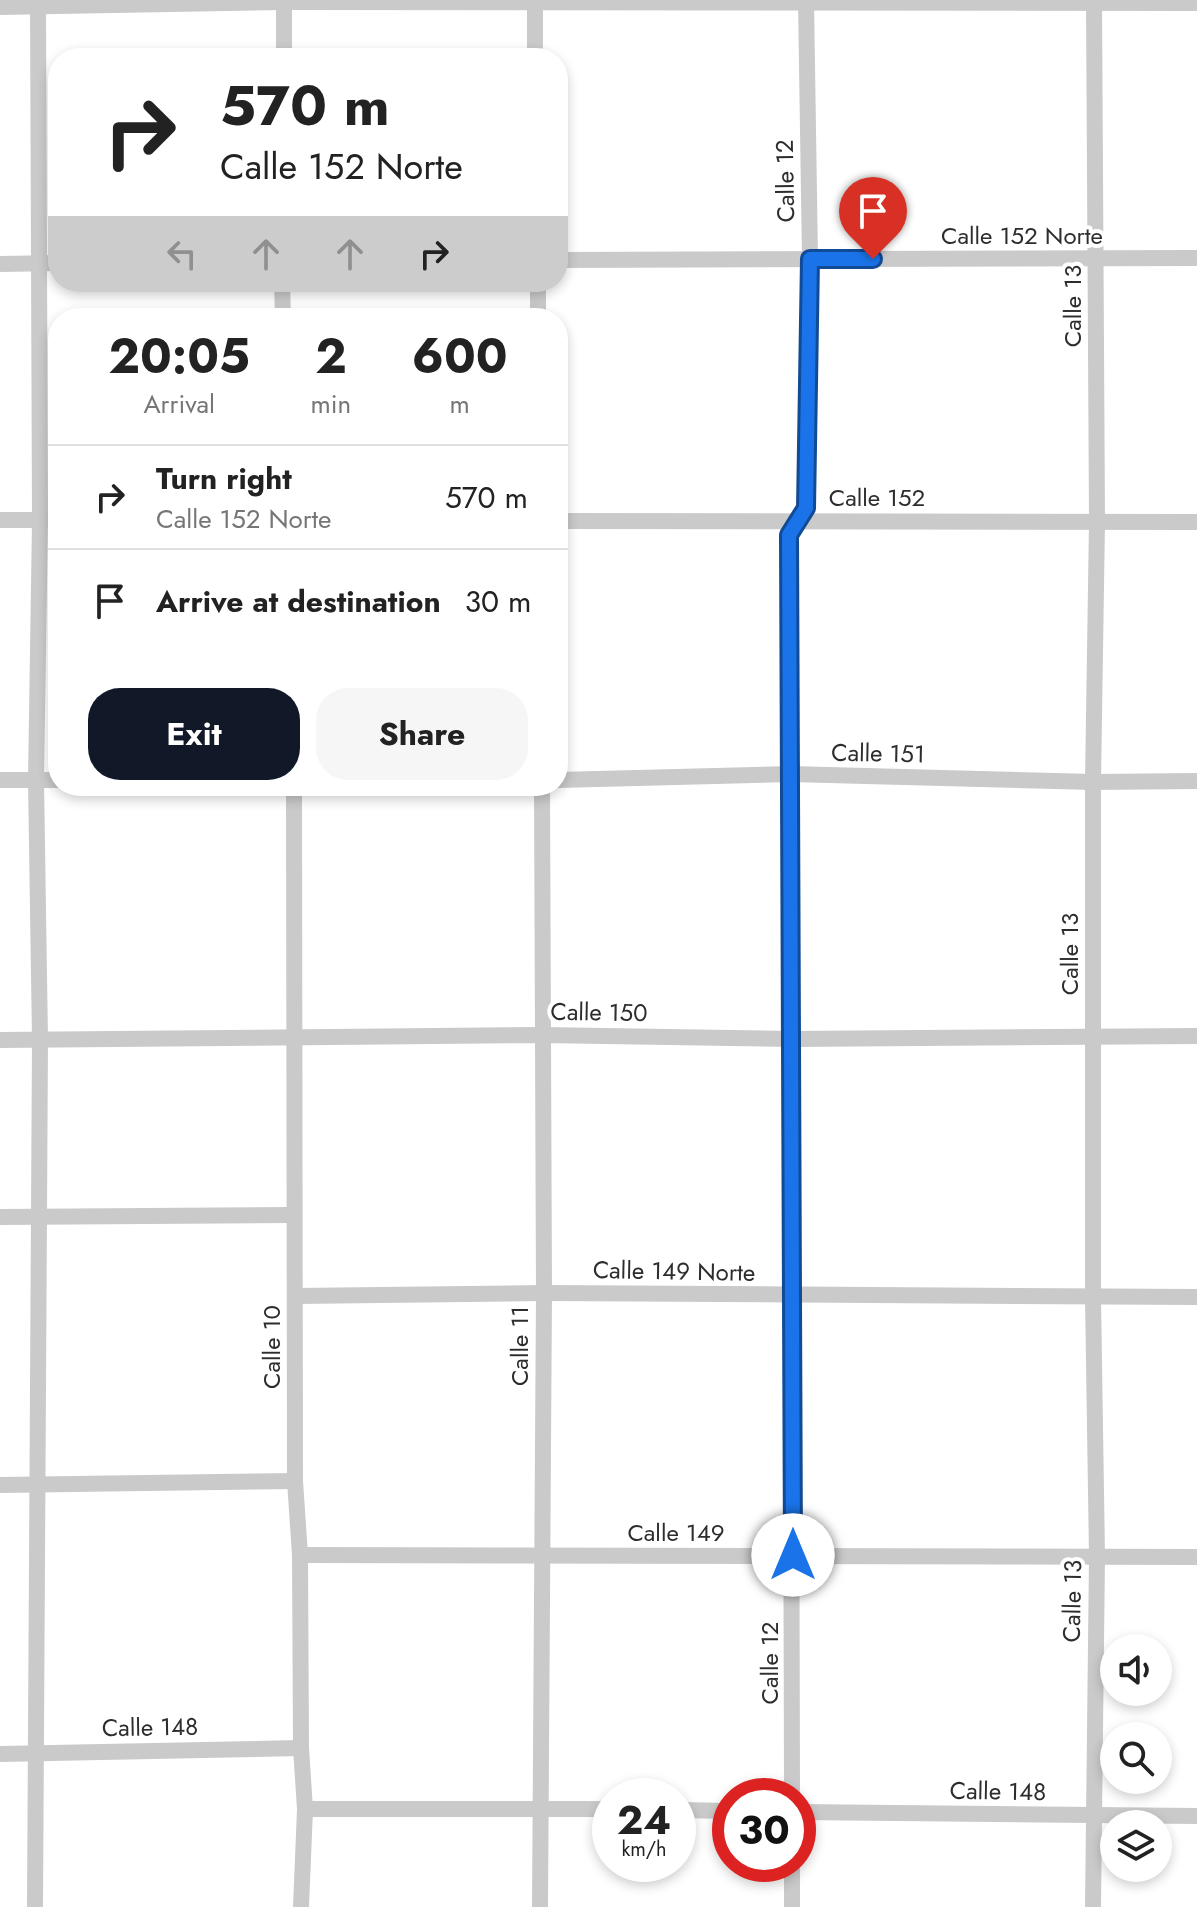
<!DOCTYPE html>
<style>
body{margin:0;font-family:Jost,sans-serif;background:#f6f6f6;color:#222;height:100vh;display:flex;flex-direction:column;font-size:30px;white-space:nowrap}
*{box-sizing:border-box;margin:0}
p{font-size:26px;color:#767676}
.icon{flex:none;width:44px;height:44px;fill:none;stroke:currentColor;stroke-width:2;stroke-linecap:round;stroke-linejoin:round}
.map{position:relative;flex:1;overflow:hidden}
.panel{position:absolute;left:48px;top:308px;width:520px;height:488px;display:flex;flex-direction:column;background:#fff;border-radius:32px;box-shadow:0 4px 12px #0003}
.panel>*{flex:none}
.top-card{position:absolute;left:48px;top:48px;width:520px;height:244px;border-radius:32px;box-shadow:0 4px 12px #0003;background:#fff;color:#222;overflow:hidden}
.buttons{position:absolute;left:1100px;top:1634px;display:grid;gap:16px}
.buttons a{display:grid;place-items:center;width:72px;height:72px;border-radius:50%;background:#fff;box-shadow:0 4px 12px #0003;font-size:40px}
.speed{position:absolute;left:592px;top:1778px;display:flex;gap:16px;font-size:40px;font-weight:700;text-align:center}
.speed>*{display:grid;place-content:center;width:104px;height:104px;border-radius:50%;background:#fff;box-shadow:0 4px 12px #0003;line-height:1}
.speed small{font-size:20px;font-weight:400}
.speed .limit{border:12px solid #d22;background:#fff;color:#111}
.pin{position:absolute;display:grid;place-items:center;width:68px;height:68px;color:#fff;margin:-82px -34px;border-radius:50% 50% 50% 0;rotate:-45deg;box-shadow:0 0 8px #0007}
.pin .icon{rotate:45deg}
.me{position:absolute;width:88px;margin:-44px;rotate:0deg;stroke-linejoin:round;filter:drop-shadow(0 0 6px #0008)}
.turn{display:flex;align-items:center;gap:28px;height:168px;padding:0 40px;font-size:36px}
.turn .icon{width:104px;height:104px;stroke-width:2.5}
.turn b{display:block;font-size:56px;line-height:68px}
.lanes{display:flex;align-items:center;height:76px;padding:0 40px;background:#0003;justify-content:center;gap:40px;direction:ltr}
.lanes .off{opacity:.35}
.eta{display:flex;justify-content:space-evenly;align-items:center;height:136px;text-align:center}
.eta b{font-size:48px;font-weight:700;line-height:56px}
.action{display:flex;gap:16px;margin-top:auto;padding:16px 40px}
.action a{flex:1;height:92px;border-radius:32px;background:#111827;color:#fff;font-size:32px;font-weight:700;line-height:92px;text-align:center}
.action a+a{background:#f6f6f6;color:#222}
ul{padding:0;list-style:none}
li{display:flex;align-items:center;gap:24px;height:104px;padding:0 40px;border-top:2px solid #e0e0e0}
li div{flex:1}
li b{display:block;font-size:30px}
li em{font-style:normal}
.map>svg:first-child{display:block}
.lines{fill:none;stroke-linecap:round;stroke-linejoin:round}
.street{stroke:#cacaca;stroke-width:16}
.route-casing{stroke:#114b97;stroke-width:20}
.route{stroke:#1a73e8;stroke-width:14}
.labels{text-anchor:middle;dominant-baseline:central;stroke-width:8;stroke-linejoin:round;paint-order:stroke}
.street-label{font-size:24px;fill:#2d2d2d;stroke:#fff}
</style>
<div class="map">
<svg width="1197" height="1907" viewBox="0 0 1197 1907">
<rect width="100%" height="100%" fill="#fff"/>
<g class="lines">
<g class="street">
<path d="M 535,0 L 535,58"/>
<path d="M 0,7 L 284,2 L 1197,3"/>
<path d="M 284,58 L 284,0"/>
<path d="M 558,260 L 1197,258"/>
<path d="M 0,264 L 58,263"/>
<path d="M 282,282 L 283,318"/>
<path d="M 538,282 L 538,318"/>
<path d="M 0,520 L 58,520"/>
<path d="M 558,521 L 1197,522"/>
<path d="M 0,780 L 58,780"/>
<path d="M 558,780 L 790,774 L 1093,782 L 1197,781"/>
<path d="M 294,786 L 295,1481 L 300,1555 L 301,1748 L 305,1809 L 301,1907"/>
<path d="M 0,1040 L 541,1035 L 791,1039 L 1197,1036"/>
<path d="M 0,1217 L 294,1215"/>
<path d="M 295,1296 L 544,1293 L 1197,1297"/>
<path d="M 0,1485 L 295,1481"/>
<path d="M 300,1555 L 1197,1557"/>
<path d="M 0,1754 L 301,1748"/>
<path d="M 792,1796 L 789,535 L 806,508 L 810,259 L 806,0"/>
<path d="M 305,1809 L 610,1809"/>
<path d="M 678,1810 L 730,1811"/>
<path d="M 798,1812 L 1197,1816"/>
<path d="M 792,1864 L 792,1907"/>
<path d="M 35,1907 L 40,1040 L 36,780 L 40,520 L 38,0"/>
<path d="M 540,1907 L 544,1293 L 542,786"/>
<path d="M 1093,1907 L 1097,1556 L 1093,1297 L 1093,782 L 1097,521 L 1094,0"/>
</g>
</g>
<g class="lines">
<defs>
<path id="route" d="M 793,1555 L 789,535 L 806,508 L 810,259 L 873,259"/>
</defs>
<use href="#route" class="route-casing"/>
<use href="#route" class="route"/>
</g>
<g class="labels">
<g class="street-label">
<text transform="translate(785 181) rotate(-91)">Calle 12</text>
<text x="1022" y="235">Calle 152 Norte</text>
<text transform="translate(1072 306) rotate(-90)">Calle 13</text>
<text x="877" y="497">Calle 152</text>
<text transform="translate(878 753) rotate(1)">Calle 151</text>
<text transform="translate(1069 954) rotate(-90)">Calle 13</text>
<text transform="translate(599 1012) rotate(1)">Calle 150</text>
<text transform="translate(674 1271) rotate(1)">Calle 149 Norte</text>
<text transform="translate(519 1346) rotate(-90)">Calle 11</text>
<text transform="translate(271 1347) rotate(-90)">Calle 10</text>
<text x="676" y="1532">Calle 149</text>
<text transform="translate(1072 1601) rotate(-89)">Calle 13</text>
<text transform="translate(769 1663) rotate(-90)">Calle 12</text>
<text transform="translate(150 1727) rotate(-1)">Calle 148</text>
<text transform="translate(998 1791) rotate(1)">Calle 148</text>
</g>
</g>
</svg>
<div class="buttons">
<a><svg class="icon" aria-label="sound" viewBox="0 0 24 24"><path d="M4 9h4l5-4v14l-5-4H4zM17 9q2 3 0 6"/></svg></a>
<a><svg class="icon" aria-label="search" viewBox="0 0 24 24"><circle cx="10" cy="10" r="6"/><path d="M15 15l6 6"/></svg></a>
<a><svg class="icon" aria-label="layers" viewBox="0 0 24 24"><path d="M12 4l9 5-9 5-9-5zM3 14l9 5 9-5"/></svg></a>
</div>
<div class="speed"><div>24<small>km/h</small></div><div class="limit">30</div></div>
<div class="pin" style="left:873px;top:259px;background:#d93025"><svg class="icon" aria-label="arrive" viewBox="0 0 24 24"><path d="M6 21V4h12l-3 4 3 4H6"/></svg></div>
<svg class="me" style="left:793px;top:1555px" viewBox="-20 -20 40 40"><circle r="19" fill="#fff"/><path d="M0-13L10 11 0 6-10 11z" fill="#1a73e8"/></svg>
<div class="top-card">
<div class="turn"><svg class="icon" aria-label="right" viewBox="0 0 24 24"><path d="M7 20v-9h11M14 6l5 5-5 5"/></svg><div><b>570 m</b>Calle 152 Norte</div></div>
<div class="lanes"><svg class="icon off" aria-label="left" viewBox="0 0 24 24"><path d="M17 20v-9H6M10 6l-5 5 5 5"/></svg><svg class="icon off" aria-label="ahead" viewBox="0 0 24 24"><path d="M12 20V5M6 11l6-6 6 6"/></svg><svg class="icon off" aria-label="ahead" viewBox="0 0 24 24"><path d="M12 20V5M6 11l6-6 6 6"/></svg><svg class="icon" aria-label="right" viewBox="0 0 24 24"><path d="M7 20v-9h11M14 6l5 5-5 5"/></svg></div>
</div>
<section class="panel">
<div class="eta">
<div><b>20:05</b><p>Arrival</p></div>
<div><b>2</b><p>min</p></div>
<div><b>600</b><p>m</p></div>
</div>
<ul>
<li><svg class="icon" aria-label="right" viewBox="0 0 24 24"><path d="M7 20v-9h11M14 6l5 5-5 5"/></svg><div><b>Turn right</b><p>Calle 152 Norte</p></div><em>570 m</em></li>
<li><svg class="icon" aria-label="arrive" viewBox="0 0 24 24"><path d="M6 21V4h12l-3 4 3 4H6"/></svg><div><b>Arrive at destination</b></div><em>30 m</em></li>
</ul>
<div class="action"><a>Exit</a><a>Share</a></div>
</section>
</div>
